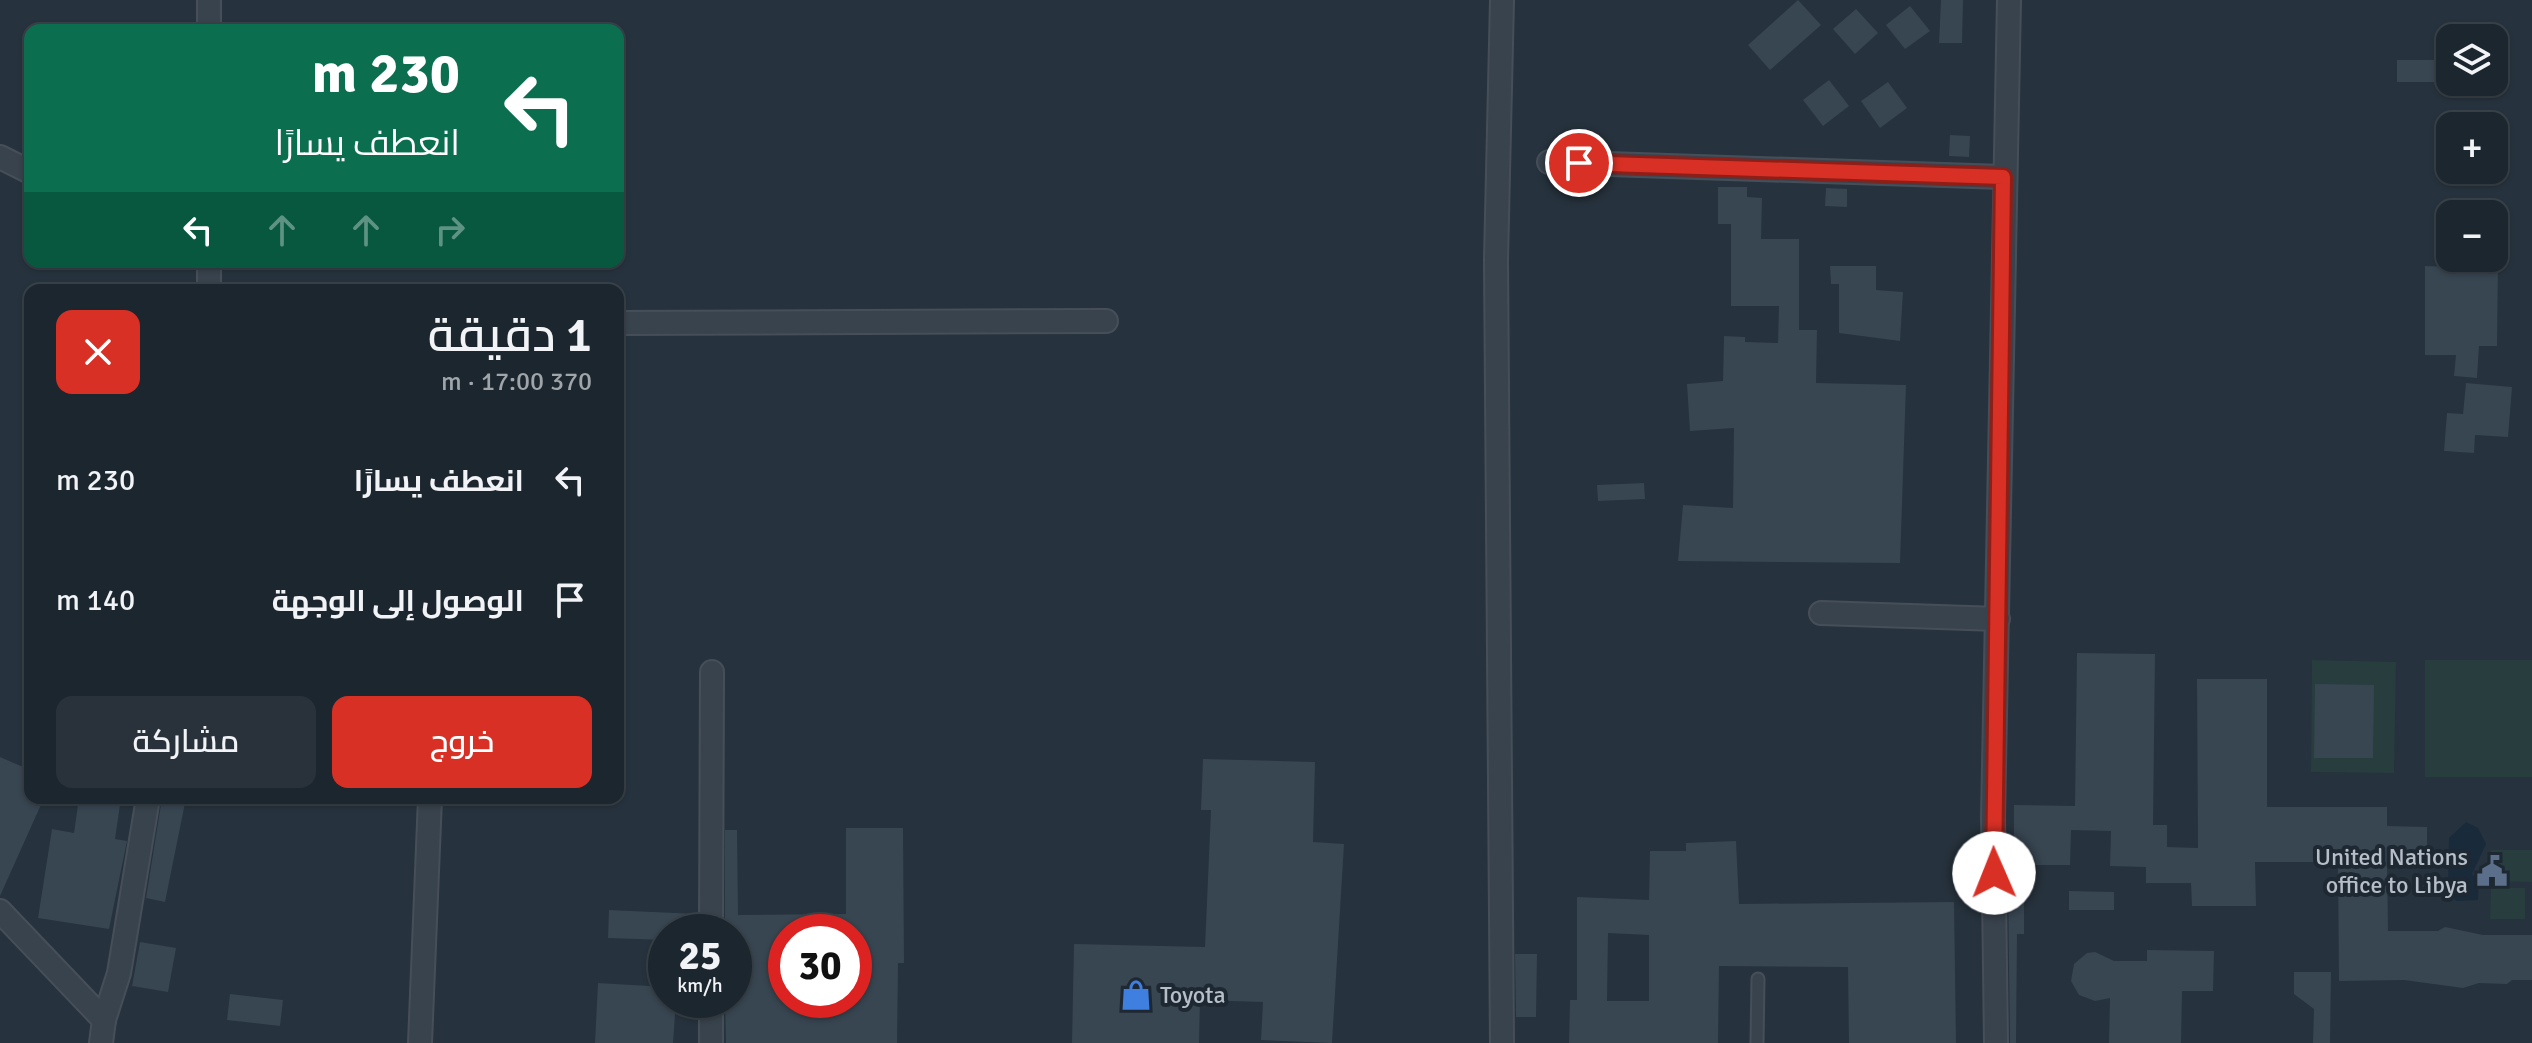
<!DOCTYPE html>
<html lang="ar">
<meta charset="utf-8">
<style>
body{margin:0;font-family:Signika,Cairo,sans-serif;background:#29323a;color:#f1f3f6;direction:rtl;height:100vh;display:flex;flex-direction:column;font-size:30px;white-space:nowrap}
*{box-sizing:border-box;margin:0}
p{font-size:26px;color:#a0a5aa}
.icon{flex:none;width:44px;height:44px;fill:none;stroke:currentColor;stroke-width:2;stroke-linecap:round;stroke-linejoin:round}
.map{position:relative;flex:1;overflow:hidden;direction:ltr}
.sheet{position:absolute;left:24px;top:284px;width:600px;height:520px;display:flex;flex-direction:column;background:#1c262e;border-radius:16px;box-shadow:0 2px 6px #0004,0 0 0 2px #3a434a;direction:rtl}
.sheet>*{flex:none}
.hud{position:absolute;left:24px;top:24px;width:600px;height:244px;border-radius:16px;box-shadow:0 2px 6px #0004,0 0 0 2px #3a434a;direction:rtl;background:#0b6e4f;color:#fff;overflow:hidden}
.controls{position:absolute;left:2436px;top:24px;display:grid;gap:16px}
.controls a{display:grid;place-items:center;width:72px;height:72px;border-radius:16px;background:#1c262e;box-shadow:0 2px 6px #0004,0 0 0 2px #3a434a;font-size:40px}
.speed{position:absolute;left:648px;top:914px;display:flex;gap:16px;font-size:40px;font-weight:700;text-align:center}
.speed>*{display:grid;place-content:center;width:104px;height:104px;border-radius:50%;background:#1c262e;box-shadow:0 2px 6px #0004,0 0 0 2px #3a434a;line-height:1}
.speed small{font-size:20px;font-weight:400}
.speed .limit{border:12px solid #d22;background:#fff;color:#111}
.pin{position:absolute;display:grid;place-items:center;width:68px;height:68px;color:#fff;margin:-34px;border:4px solid #fff;border-radius:50%;box-shadow:0 2px 8px #0007}
.me{position:absolute;width:88px;margin:-44px;rotate:359deg;stroke-linejoin:round;filter:drop-shadow(0 0 6px #0008)}
.turn{display:flex;align-items:center;gap:28px;height:168px;padding:0 32px;font-size:36px}
.turn .icon{width:104px;height:104px;stroke-width:2.5}
.turn b{display:block;font-size:56px;line-height:68px}
.lanes{display:flex;align-items:center;height:76px;padding:0 32px;background:#0003;justify-content:center;gap:40px;direction:ltr}
.lanes .off{opacity:.35}
.round{display:grid;place-items:center;flex:none;width:84px;height:84px;border-radius:16px;background:#29323a}
.summary{display:flex;align-items:center;justify-content:space-between;height:136px;padding:0 32px}
h1{font-size:48px;font-weight:600;line-height:60px}
.action{display:flex;gap:16px;margin-top:auto;padding:16px 32px}
.action a{flex:1;height:92px;border-radius:16px;background:#d93025;color:#fff;font-size:32px;font-weight:600;line-height:92px;text-align:center}
.action a+a{background:#29323a;color:#f1f3f6}
ul{padding:0;list-style:none}
li{display:flex;align-items:center;gap:24px;height:120px;padding:0 32px}
li div{flex:1}
li b{display:block;font-size:30px}
li em{font-style:normal}
.map>svg:first-child{display:block}
.green{fill:#283d3e}
.water{fill:#192a3a}
.building{fill:#384652;fill-rule:evenodd}
.lines{fill:none;stroke-linecap:round;stroke-linejoin:round}
.lane-casing{stroke:#464f59;stroke-width:15}
.street-casing{stroke:#464f59;stroke-width:26}
.lane{stroke:#39434d;stroke-width:11}
.street{stroke:#39434d;stroke-width:22}
.route-casing{stroke:#8d1f18;stroke-width:20}
.route{stroke:#d93025;stroke-width:14}
.labels{text-anchor:middle;dominant-baseline:central;stroke-width:8;stroke-linejoin:round;paint-order:stroke}
.poi-label{font-size:24px;fill:#b6bec8;stroke:#1e2832;text-anchor:end}
</style>
<div class="map">
<svg width="2532" height="1043" viewBox="0 0 2532 1043">
<rect width="100%" height="100%" fill="#26323d"/>
<g class="green">
<path d="M 2312,660 L 2396,662 L 2394,773 L 2311,772 Z"/>
<rect x="2425" y="660" width="107" height="117"/>
<path d="M 2491,850 L 2532,850 L 2532,882 L 2491,881 Z"/>
<path d="M 2491,888 L 2525,888 L 2525,919 L 2490,919 Z"/>
</g>
<path class="water" d="M 2466,822 L 2478,828 L 2486,844 L 2472,874 L 2479,881 L 2478,900 L 2456,901 L 2448,893 L 2449,838 Z"/>
<g class="building">
<path d="M 1798,0 L 1821,25 L 1770,70 L 1748,45 Z"/>
<path d="M 1941,0 L 1963,0 L 1962,43 L 1939,43 Z"/>
<path d="M 1910,6 L 1930,31 L 1905,49 L 1886,25 Z"/>
<path d="M 1856,9 L 1878,33 L 1855,54 L 1833,29 Z"/>
<rect x="2397" y="60" width="38" height="22"/>
<path d="M 1829,80 L 1849,106 L 1823,126 L 1803,100 Z"/>
<path d="M 1888,82 L 1907,108 L 1880,128 L 1861,101 Z"/>
<path d="M 1950,135 L 1970,136 L 1969,157 L 1949,156 Z"/>
<path d="M 1718,187 L 1747,187 L 1747,197 L 1762,198 L 1761,239 L 1799,239 L 1799,330 L 1817,330 L 1816,383 L 1906,385 L 1900,563 L 1678,561 L 1683,505 L 1733,508 L 1734,428 L 1690,431 L 1687,384 L 1723,381 L 1724,336 L 1745,337 L 1745,342 L 1778,343 L 1779,306 L 1731,306 L 1731,224 L 1718,224 Z"/>
<path d="M 1826,188 L 1847,189 L 1847,207 L 1825,206 Z"/>
<path d="M 2454,258 L 2498,258 L 2497,346 L 2479,346 L 2477,378 L 2454,376 L 2456,355 L 2425,355 L 2425,266 L 2454,267 Z"/>
<path d="M 1830,266 L 1876,266 L 1876,290 L 1903,292 L 1900,341 L 1839,333 L 1839,284 L 1831,284 Z"/>
<path d="M 2466,383 L 2512,387 L 2508,437 L 2475,435 L 2474,453 L 2444,451 L 2447,413 L 2463,414 Z"/>
<path d="M 1644,483 L 1645,499 L 1598,501 L 1597,485 Z"/>
<path d="M 2077,653 L 2155,654 L 2153,825 L 2167,825 L 2167,847 L 2198,848 L 2197,679 L 2267,679 L 2267,807 L 2387,807 L 2387,826 L 2427,827 L 2427,859 L 2387,859 L 2388,931 L 2438,931 L 2445,927 L 2483,935 L 2532,935 L 2532,980 L 2512,980 L 2507,984 L 2479,983 L 2463,988 L 2404,980 L 2339,981 L 2338,862 L 2255,862 L 2256,906 L 2192,906 L 2191,883 L 2146,883 L 2146,867 L 2110,866 L 2111,831 L 2071,830 L 2070,865 L 2014,865 L 2014,805 L 2075,806 Z"/>
<path d="M 2315,684 L 2374,685 L 2373,758 L 2314,758 Z"/>
<path d="M 0,757 L 30,770 L 30,798 L 44,798 L 0,896 Z"/>
<path d="M 1203,759 L 1315,762 L 1313,842 L 1344,844 L 1332,1043 L 1261,1040 L 1263,1002 L 1200,1000 L 1199,1043 L 1072,1043 L 1074,944 L 1205,947 L 1211,810 L 1201,810 Z"/>
<path d="M 79,798 L 121,798 L 115,839 L 127,841 L 109,929 L 38,918 L 52,829 L 74,833 Z"/>
<path d="M 162,798 L 186,798 L 165,902 L 146,898 Z"/>
<path d="M 846,828 L 903,828 L 904,963 L 898,963 L 897,1043 L 726,1043 L 725,1000 L 734,1000 L 734,932 L 725,932 L 725,830 L 737,830 L 738,915 L 846,914 ZM 786,932 L 854,932 L 854,1000 L 786,1000 Z"/>
<path d="M 1736,841 L 1739,904 L 1954,902 L 1956,1043 L 1849,1043 L 1848,967 L 1719,966 L 1718,1043 L 1569,1043 L 1570,1000 L 1577,1000 L 1577,897 L 1649,900 L 1650,851 L 1686,851 L 1686,843 ZM 1608,933 L 1649,935 L 1649,1001 L 1607,1001 Z"/>
<path d="M 2008,880 L 2024,880 L 2024,934 L 2017,934 L 2016,1043 L 2010,1043 Z"/>
<path d="M 2069,891 L 2114,892 L 2114,910 L 2069,910 Z"/>
<path d="M 609,910 L 697,914 L 697,932 L 666,932 L 666,940 L 608,938 Z"/>
<path d="M 140,942 L 176,948 L 168,992 L 132,986 Z"/>
<path d="M 2147,950 L 2214,951 L 2213,991 L 2182,991 L 2181,1043 L 2109,1043 L 2110,998 L 2095,1001 L 2079,995 L 2071,981 L 2074,964 L 2087,953 L 2095,952 L 2114,961 L 2147,961 Z"/>
<path d="M 1515,954 L 1537,954 L 1536,1017 L 1516,1017 Z"/>
<path d="M 2294,972 L 2331,972 L 2330,1043 L 2313,1043 L 2314,1009 L 2294,994 Z"/>
<path d="M 598,983 L 666,987 L 666,1000 L 676,1000 L 673,1043 L 595,1043 Z"/>
<path d="M 230,994 L 283,1000 L 280,1026 L 227,1020 Z"/>
</g>
<g class="lines">
<defs>
<path id="lane" d="M 1757,1043 L 1758,979"/>
<g id="street">
<path d="M 209,0 L 209,30"/>
<path d="M 0,157 L 30,172"/>
<path d="M 1549,162 L 2003,177"/>
<path d="M 209,290 L 209,262"/>
<path d="M 618,323 L 1106,321"/>
<path d="M 1821,613 L 1998,619"/>
<path d="M 0,911 L 104,1020 L 101,1043"/>
<path d="M 711,932 L 712,672"/>
<path d="M 104,1020 L 119,973 L 148,798"/>
<path d="M 420,1043 L 430,798"/>
<path d="M 711,1043 L 711,1000"/>
<path d="M 1502,1043 L 1496,260 L 1502,0"/>
<path d="M 1996,1043 L 1993,817 L 2009,0"/>
</g>
</defs>
<use href="#lane" class="lane-casing"/>
<use href="#street" class="street-casing"/>
<use href="#lane" class="lane"/>
<use href="#street" class="street"/>
</g>
<g class="lines">
<defs>
<path id="route" d="M 1579,163 L 2003,177 L 1994,873"/>
</defs>
<use href="#route" class="route-casing"/>
<use href="#route" class="route"/>
</g>
<defs>
<symbol id="civic-bare" viewBox="-9 -9 18 18"><path d="M-.6-6.5H3V-4.5H.6V-3L4-1V1h2V6H-6V1h2V-1L-.6-3ZM-1.2 2.5V6h2.4V2.5Z" fill="#5c6f8a" stroke="#1e2832" stroke-width="2.5" paint-order="stroke"/></symbol>
<symbol id="shop-bare" viewBox="-9 -9 18 18"><path d="M-5-2.5h2.3a2.7 3.5 0 0 1 5.4 0H5L5.5 6h-11ZM-1.5-2.5h3a1.5 2.3 0 0 0-3 0Z" fill="#3f7fe0" stroke="#1e2832" stroke-width="2.5" paint-order="stroke"/></symbol>
</defs>
<g fill-rule="evenodd">
<use href="#civic-bare" x="2470" y="849" width="44" height="44"/>
<use href="#shop-bare" x="1114" y="973" width="44" height="44"/>
</g>
<g class="labels">
<g class="poi-label">
<text x="2468" y="857">United Nations<tspan x="2468" dy="28">office to Libya</tspan></text>
<text x="1160" y="995" text-anchor="start">Toyota</text>
</g>
</g>
</svg>
<div class="controls">
<a><svg class="icon" aria-label="layers" viewBox="0 0 24 24"><path d="M12 4l9 5-9 5-9-5zM3 14l9 5 9-5"/></svg></a>
<a>+</a>
<a>−</a>
</div>
<div class="speed"><div>25<small>km/h</small></div><div class="limit">30</div></div>
<div class="pin" style="left:1579px;top:163px;background:#d93025"><svg class="icon" aria-label="arrive" viewBox="0 0 24 24"><path d="M6 21V4h12l-3 4 3 4H6"/></svg></div>
<svg class="me" style="left:1994px;top:873px" viewBox="-20 -20 40 40"><circle r="19" fill="#fff"/><path d="M0-13L10 11 0 6-10 11z" fill="#d93025"/></svg>
<div class="hud">
<div class="turn"><svg class="icon" aria-label="left" viewBox="0 0 24 24"><path d="M17 20v-9H6M10 6l-5 5 5 5"/></svg><div><b>230 m</b>انعطف يسارًا</div></div>
<div class="lanes"><svg class="icon" aria-label="left" viewBox="0 0 24 24"><path d="M17 20v-9H6M10 6l-5 5 5 5"/></svg><svg class="icon off" aria-label="ahead" viewBox="0 0 24 24"><path d="M12 20V5M6 11l6-6 6 6"/></svg><svg class="icon off" aria-label="ahead" viewBox="0 0 24 24"><path d="M12 20V5M6 11l6-6 6 6"/></svg><svg class="icon off" aria-label="right" viewBox="0 0 24 24"><path d="M7 20v-9h11M14 6l5 5-5 5"/></svg></div>
</div>
<section class="sheet">
<div class="summary"><div><h1>1 دقيقة</h1><p>370 m · 17:00</p></div><a class="round" style="background:#d93025;color:#fff"><svg class="icon" aria-label="close" viewBox="0 0 24 24"><path d="M6 6l12 12M18 6L6 18"/></svg></a></div>
<ul>
<li><svg class="icon" aria-label="left" viewBox="0 0 24 24"><path d="M17 20v-9H6M10 6l-5 5 5 5"/></svg><div><b>انعطف يسارًا</b></div><em>230 m</em></li>
<li><svg class="icon" aria-label="arrive" viewBox="0 0 24 24"><path d="M6 21V4h12l-3 4 3 4H6"/></svg><div><b>الوصول إلى الوجهة</b></div><em>140 m</em></li>
</ul>
<div class="action"><a>خروج</a><a>مشاركة</a></div>
</section>
</div>
